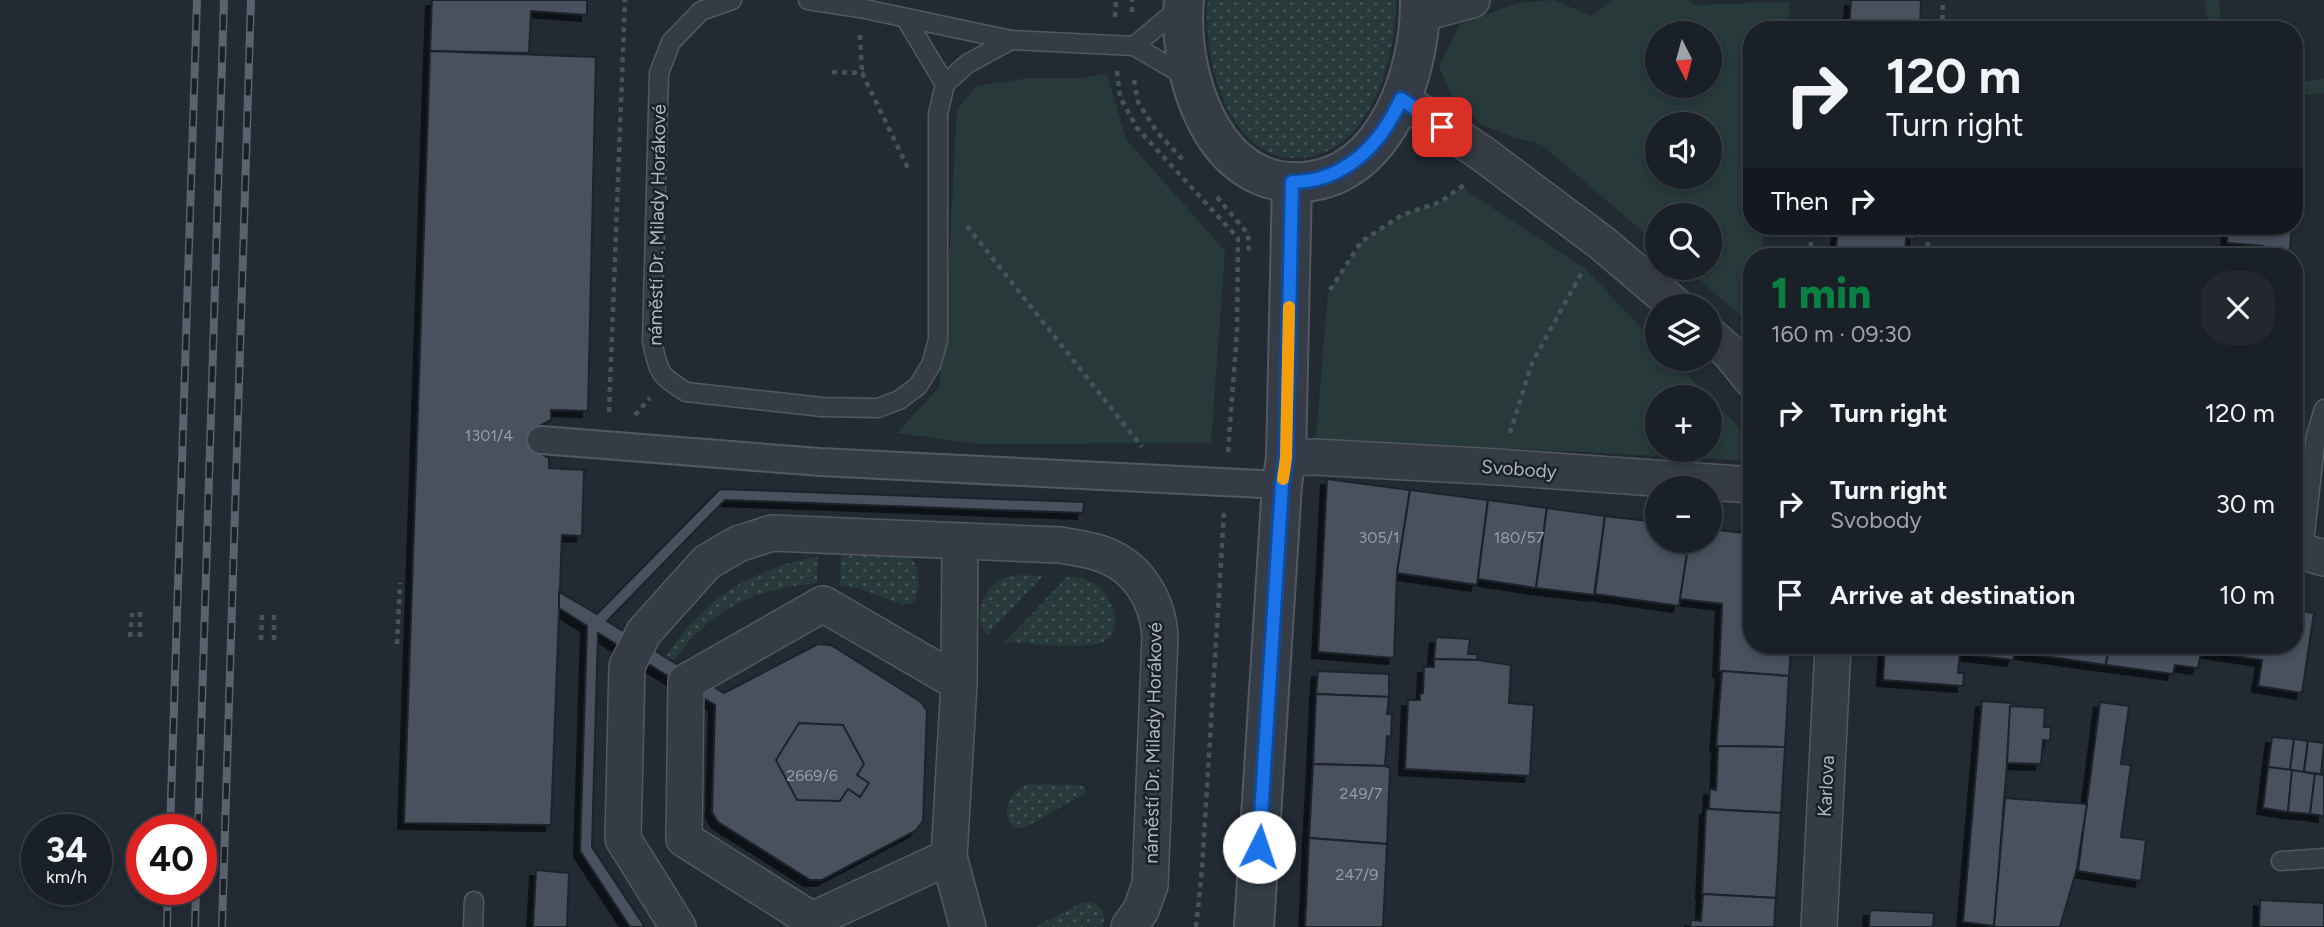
<!DOCTYPE html>
<meta charset="utf-8">
<style>
body{margin:0;font-family:Figtree,sans-serif;background:#23282f;color:#f1f3f6;height:100vh;display:flex;flex-direction:column;font-size:26px;white-space:nowrap}
*{box-sizing:border-box;margin:0}
p{font-size:23px;color:#9fa3a7}
.icon{flex:none;width:38px;height:38px;fill:none;stroke:currentColor;stroke-width:2;stroke-linecap:round;stroke-linejoin:round}
.map{position:relative;flex:1;overflow:hidden}
.side{position:absolute;left:1743px;top:248px;width:560px;height:406px;display:flex;flex-direction:column;background:#1a2027;border-radius:28px;box-shadow:0 4px 10px #0003,0 0 0 2px #383e44}
.side>*{flex:none}
.guide{position:absolute;left:1743px;top:21px;width:560px;height:214px;border-radius:28px;box-shadow:0 4px 10px #0003,0 0 0 2px #383e44;background:#1a2027;color:#f1f3f6;overflow:hidden}
.needle{width:46px;rotate:174deg}
.controls{position:absolute;left:1645px;top:21px;display:grid;gap:14px}
.controls a{display:grid;place-items:center;width:77px;height:77px;border-radius:50%;background:#1a2027;box-shadow:0 4px 10px #0003,0 0 0 2px #383e44;font-size:35px}
.speed{position:absolute;left:21px;top:814px;display:flex;gap:14px;font-size:35px;font-weight:700;text-align:center}
.speed>*{display:grid;place-content:center;width:91px;height:91px;border-radius:50%;background:#1a2027;box-shadow:0 4px 10px #0003,0 0 0 2px #383e44;line-height:1}
.speed small{font-size:18px;font-weight:400}
.speed .limit{border:10px solid #d22;background:#fff;color:#111}
.pin{position:absolute;display:grid;place-items:center;width:60px;height:60px;color:#fff;margin:-30px;border-radius:14px;box-shadow:0 4px 10px #0006}
.me{position:absolute;width:77px;margin:-38px;rotate:4deg;stroke-linejoin:round;filter:drop-shadow(0 0 5px #0008)}
.turn{display:flex;align-items:center;gap:24px;height:147px;padding:0 28px;font-size:32px}
.turn .icon{width:91px;height:91px;stroke-width:2.5}
.turn b{display:block;font-size:49px;line-height:60px}
.then{display:flex;align-items:center;height:66px;padding:0 28px;background:#0003;gap:14px;font-size:26px}
.round{display:grid;place-items:center;flex:none;width:74px;height:74px;border-radius:28px;background:#23282f}
.head{display:flex;align-items:center;justify-content:space-between;height:119px;padding:0 28px}
h1{font-size:42px;font-weight:800;line-height:52px;color:#0b8043}
ul{padding:0;list-style:none}
li{display:flex;align-items:center;gap:21px;height:91px;padding:0 28px}
li div{flex:1}
li b{display:block;font-size:26px}
li em{font-style:normal}
.map>svg:first-child{display:block}
.grass{fill:url(#grass-dots)}
.park{fill:#283939;fill-rule:evenodd}
.building{fill:#49515e;stroke:#1d232c;stroke-width:2;filter:url(#shadow)}
.lines{fill:none;stroke-linecap:round;stroke-linejoin:round}
.service-casing{stroke:#535963;stroke-width:21}
.pedestrian-casing{stroke:#535963;stroke-width:30}
.minor-casing{stroke:#535963;stroke-width:38}
.tertiary-casing{stroke:#535963;stroke-width:42}
.path{stroke:#465457;stroke-width:4.5;stroke-dasharray:5 5;stroke-linecap:butt}
.service{stroke:#353c45;stroke-width:18}
.pedestrian{stroke:#353c45;stroke-width:26}
.minor{stroke:#353c45;stroke-width:35}
.tertiary{stroke:#353c45;stroke-width:38}
.rail-casing{stroke:#5a626e;stroke-width:8}
.rail{stroke:#1b2129;stroke-width:5;stroke-dasharray:16;stroke-linecap:butt}
.route-casing{stroke:#114b97;stroke-width:18}
.route{stroke:#1a73e8;stroke-width:12}
.slow{stroke:#f59e0b;stroke-width:12}
.labels{text-anchor:middle;dominant-baseline:central;stroke-width:5;stroke-linejoin:round;paint-order:stroke}
.number-label{font-size:16px;fill:#969da9}
.street-label{font-size:19px;fill:#b0b6c2;stroke:#1b2129}
</style>
<div class="map">
<svg width="2324" height="927" viewBox="0 0 2324 927">
<defs>
<pattern id="grass-dots" width="8" height="8" patternUnits="userSpaceOnUse" patternTransform="scale(1.75)"><rect width="8" height="8" fill="#283939"/><path d="M2 2h.1M6 6h.1" fill="none" stroke="#455354" stroke-width="1.8" stroke-linecap="round"/></pattern>
<filter id="shadow"><feDropShadow dx="-6" dy="6" stdDeviation="0" flood-color="#0009"/></filter>
</defs>
<rect width="100%" height="100%" fill="#222a34"/>
<g class="grass">
<path d="M 1208,0 L 1396,0 C 1396,58 1370,155 1299,158 C 1226,161 1202,55 1208,0 Z"/>
<path d="M 841,555 L 908,557 C 922,565 920,587 915,600 L 911,604 L 903,605 L 864,590 L 840,585 Z"/>
<path d="M 818,556 L 817,583 C 754,589 710,609 673,662 L 666,657 C 704,597 749,571 818,556 Z"/>
<path d="M 1021,575 L 1043,576 L 987,635 C 971,617 983,586 1004,578 C 1009,576 1016,576 1021,575 Z"/>
<path d="M 1067,577 C 1078,577 1089,579 1098,586 C 1113,597 1125,631 1103,642 C 1085,650 1027,643 1005,642 Z"/>
<path d="M 1027,784 L 1079,785 L 1084,786 L 1086,793 L 1026,827 L 1015,828 C 999,815 1009,790 1027,784 Z"/>
<path d="M 1091,902 C 1103,907 1107,915 1102,927 L 1035,927 L 1082,903 Z"/>
</g>
<g class="park">
<path d="M 1554,0 L 1591,16 L 1612,0 L 1688,0 L 1695,5 L 1790,2 L 1787,30 L 1752,30 L 1752,226 L 1765,226 L 1761,257 L 1752,257 L 1752,325 L 1685,268 L 1710,268 L 1710,215 L 1657,215 L 1657,244 L 1542,145 L 1513,137 L 1481,125 L 1451,95 L 1439,66 L 1460,24 L 1517,3 ZM 1657,33 L 1710,33 L 1710,86 L 1657,86 ZM 1657,124 L 1710,124 L 1710,177 L 1657,177 Z"/>
<path d="M 2204,0 L 2218,0 L 2221,18 L 2227,30 L 2211,30 L 2208,22 Z"/>
<path d="M 1107,74 L 1126,139 L 1225,251 L 1211,443 L 978,444 L 897,433 L 939,387 L 947,299 L 957,110 L 976,86 L 1030,78 L 1081,78 Z"/>
<path d="M 2294,79 L 2309,81 L 2324,79 L 2324,93 L 2309,95 L 2294,93 Z"/>
<path d="M 1462,188 L 1584,268 L 1657,344 L 1657,359 L 1672,359 L 1709,397 L 1657,397 L 1657,450 L 1710,450 L 1710,398 L 1752,441 L 1752,461 L 1316,438 L 1328,293 L 1361,242 L 1402,215 L 1440,202 Z"/>
</g>
<g class="building">
<path d="M 432,0 L 587,0 L 587,15 L 531,11 L 529,53 L 430,51 Z"/>
<path d="M 1851,0 L 1921,0 L 1920,30 L 1849,30 Z"/>
<path d="M 430,51 L 596,57 L 588,411 L 551,410 L 551,420 L 541,425 L 541,454 L 549,458 L 549,468 L 586,470 L 584,471 L 582,536 L 562,535 L 551,825 L 404,823 Z"/>
<path d="M 2294,141 L 2300,142 L 2294,201 Z"/>
<path d="M 1827,226 L 1911,226 L 1916,227 L 1915,239 L 1906,238 L 1905,257 L 1835,257 L 1838,230 L 1827,230 Z"/>
<path d="M 2228,226 L 2292,226 L 2289,257 L 2262,257 L 2263,246 L 2227,243 Z"/>
<path d="M 1327,479 L 1410,490 L 1397,573 L 1394,658 L 1318,652 Z"/>
<path d="M 720,489 L 1084,502 L 1083,513 L 725,500 L 607,621 L 724,693 L 818,644 L 831,645 L 921,702 L 927,711 L 923,821 L 915,831 L 822,880 L 810,880 L 718,822 L 712,812 L 715,705 L 598,633 L 592,847 L 645,927 L 630,927 L 580,851 L 587,626 L 559,608 L 559,592 L 597,614 Z"/>
<path d="M 1410,490 L 1488,500 L 1477,585 L 1397,573 Z"/>
<path d="M 1488,500 L 1547,508 L 1536,588 L 1478,579 Z"/>
<path d="M 1547,508 L 1605,516 L 1594,595 L 1536,588 Z"/>
<path d="M 1605,516 L 1657,522 L 1657,541 L 1689,541 L 1679,606 L 1595,594 Z"/>
<path d="M 1710,529 L 1752,534 L 1752,646 L 1791,646 L 1789,676 L 1719,671 L 1722,604 L 1680,599 L 1689,541 L 1710,541 Z"/>
<path d="M 2294,610 L 2314,613 L 2302,693 L 2258,686 L 2262,660 L 2201,651 L 2202,646 L 2294,646 Z"/>
<path d="M 1436,637 L 1470,639 L 1468,654 L 1477,654 L 1477,660 L 1434,659 Z"/>
<path d="M 1885,646 L 2015,646 L 2015,652 L 2013,660 L 1960,654 L 1958,673 L 1964,673 L 1963,686 L 1883,680 Z"/>
<path d="M 2015,646 L 2109,646 L 2106,665 L 2014,652 Z"/>
<path d="M 2109,646 L 2202,646 L 2198,668 L 2175,665 L 2173,674 L 2106,665 Z"/>
<path d="M 1434,659 L 1477,660 L 1511,665 L 1509,703 L 1534,705 L 1530,776 L 1405,769 L 1408,700 L 1420,700 L 1420,694 L 1423,693 L 1424,667 L 1434,667 Z"/>
<path d="M 1318,671 L 1389,674 L 1389,697 L 1316,694 Z"/>
<path d="M 1722,671 L 1789,676 L 1785,747 L 1716,746 Z"/>
<path d="M 1316,694 L 1389,697 L 1387,714 L 1392,714 L 1391,737 L 1387,736 L 1385,766 L 1313,764 Z"/>
<path d="M 1982,701 L 2012,703 L 1994,926 L 1963,922 Z"/>
<path d="M 2100,702 L 2129,706 L 2121,764 L 2131,765 L 2121,837 L 2146,840 L 2141,881 L 2078,871 Z"/>
<path d="M 2010,706 L 2045,708 L 2044,727 L 2051,727 L 2050,741 L 2043,740 L 2041,764 L 2007,763 Z"/>
<path d="M 799,723 L 843,725 L 864,764 L 857,775 L 869,783 L 860,797 L 848,789 L 840,801 L 797,800 L 776,760 Z"/>
<path d="M 2272,737 L 2294,739 L 2290,770 L 2268,767 Z"/>
<path d="M 2294,739 L 2308,741 L 2304,772 L 2290,770 Z"/>
<path d="M 2308,741 L 2324,743 L 2321,774 L 2304,772 Z"/>
<path d="M 1718,746 L 1785,747 L 1781,813 L 1709,809 L 1710,789 L 1716,790 Z"/>
<path d="M 1313,764 L 1385,766 L 1390,768 L 1387,844 L 1309,838 Z"/>
<path d="M 2268,767 L 2292,770 L 2288,812 L 2263,808 Z"/>
<path d="M 2292,770 L 2315,774 L 2310,814 L 2288,812 Z"/>
<path d="M 2315,774 L 2324,775 L 2324,816 L 2310,814 Z"/>
<path d="M 2005,798 L 2087,804 L 2077,868 L 2060,927 L 1994,927 Z"/>
<path d="M 1706,809 L 1781,813 L 1776,898 L 1702,894 Z"/>
<path d="M 1309,838 L 1387,844 L 1383,927 L 1305,927 Z"/>
<path d="M 536,870 L 569,873 L 567,927 L 533,927 Z"/>
<path d="M 1703,894 L 1776,898 L 1774,927 L 1690,927 L 1691,920 L 1701,921 Z"/>
<path d="M 2260,900 L 2324,903 L 2324,927 L 2259,927 Z"/>
<path d="M 1870,910 L 1934,913 L 1933,927 L 1869,927 Z"/>
</g>
<g class="lines">
<defs>
<g id="service">
<path d="M 732,0 L 701,11 L 671,42 L 659,73 L 652,342 C 660,375 658,374 686,392 L 822,407 L 878,408 L 899,400 L 918,386 L 931,365 L 938,340 L 938,114 L 945,84 L 967,64 L 1011,40"/>
<path d="M 808,0 L 860,8 L 1011,40 L 1134,46 L 1187,77"/>
<path d="M 906,19 L 945,84"/>
<path d="M 1134,46 L 1183,5"/>
<path d="M 2303,551 L 2316,435 L 2324,409"/>
<path d="M 2281,861 L 2324,858"/>
<path d="M 473,927 L 474,901"/>
</g>
<path id="pedestrian" d="M 541,440 L 820,462 L 1282,485"/>
<g id="minor">
<path d="M 1420,14 L 1472,0"/>
<path d="M 1401,99 L 1483,154 L 1602,243 L 1676,306"/>
<path d="M 1710,335 L 1730,353 L 1752,380"/>
<path d="M 1286,458 L 1315,457 L 1499,467 L 1752,485"/>
<path d="M 960,542 L 959,683 L 949,857 L 968,927"/>
<path d="M 2294,549 L 2324,558"/>
<path d="M 949,857 L 812,920 L 684,839 L 686,682 L 823,604 L 959,683"/>
<path d="M 678,927 L 623,839 L 627,666 L 644,632 L 707,562 L 738,544 L 772,533 L 1060,545 C 1073,547 1086,549 1099,553 C 1137,565 1158,599 1160,637 L 1150,885 L 1141,910 L 1129,927"/>
<path d="M 1819,927 L 1833,646"/>
</g>
<g id="tertiary">
<path d="M 1184,0 C 1177,73 1212,189 1304,182 C 1387,176 1421,70 1420,0"/>
<path d="M 1254,927 L 1282,485 L 1286,458 L 1292,182"/>
</g>
</defs>
<use href="#service" class="service-casing"/>
<use href="#pedestrian" class="pedestrian-casing"/>
<use href="#minor" class="minor-casing"/>
<use href="#tertiary" class="tertiary-casing"/>
<g class="path">
<path d="M 1132,12 L 1132,0"/>
<path d="M 1115,17 L 1116,0"/>
<path d="M 1942,30 L 1943,0"/>
<path d="M 860,35 L 862,73"/>
<path d="M 1117,71 L 1120,97 L 1137,128 L 1238,238 L 1237,331 L 1228,452"/>
<path d="M 832,72 L 862,73 L 908,168"/>
<path d="M 1134,80 L 1138,102 L 1157,132 L 1185,162"/>
<path d="M 1217,197 L 1248,234 L 1249,251"/>
<path d="M 967,226 L 1142,447"/>
<path d="M 1810,257 L 1812,226"/>
<path d="M 1927,257 L 1929,226"/>
<path d="M 1330,290 L 1361,242 L 1402,215 L 1440,202 L 1464,185"/>
<path d="M 609,412 L 625,0"/>
<path d="M 635,415 L 650,398"/>
<path d="M 1510,433 L 1532,363 L 1582,272"/>
<path d="M 130,637 L 132,613"/>
<path d="M 140,637 L 140,612"/>
<path d="M 261,640 L 262,615"/>
<path d="M 274,640 L 274,615"/>
<path d="M 397,644 L 400,583"/>
<path d="M 1196,927 L 1202,869 L 1224,513"/>
</g>
<use href="#service" class="service"/>
<use href="#pedestrian" class="pedestrian"/>
<use href="#minor" class="minor"/>
<use href="#tertiary" class="tertiary"/>
<defs>
<g id="rail">
<path d="M 170,830 L 197,0"/>
<path d="M 198,830 L 224,0"/>
<path d="M 167,927 L 168,889"/>
<path d="M 195,927 L 196,889"/>
<path d="M 222,927 L 251,0"/>
</g>
</defs>
<use href="#rail" class="rail-casing"/>
<use href="#rail" class="rail"/>
</g>
<g class="lines">
<defs>
<path id="route" d="M 1259,847 L 1282,485 L 1286,458 L 1292,182 C 1345,182 1381,144 1401,99 L 1442,127"/>
</defs>
<use href="#route" class="route-casing"/>
<use href="#route" class="route"/>
<path class="slow" d="M 1283,479 L 1286,458 L 1289,307"/>
</g>
<g class="labels">
<g class="number-label">
<text x="489" y="435">1301/4</text>
<text x="1379" y="537">305/1</text>
<text x="1519" y="537">180/57</text>
<text x="812" y="775">2669/6</text>
<text x="1361" y="793">249/7</text>
<text x="1357" y="874">247/9</text>
</g>
<g class="street-label">
<text transform="translate(657 225) rotate(-89)">náměstí Dr. Milady Horákové</text>
<text transform="translate(1519 469) rotate(4)">Svobody</text>
<text transform="translate(1153 743) rotate(-89)">náměstí Dr. Milady Horákové</text>
<text transform="translate(1826 786) rotate(-87)">Karlova</text>
</g>
</g>
</svg>
<div class="controls">
<a><svg class="needle" viewBox="-14 -14 28 28"><path d="M0-13l5 13h-10z" fill="#e53935"/><path d="M0 13l5-13h-10z" fill="#9fa3a7"/></svg></a>
<a><svg class="icon" aria-label="sound" viewBox="0 0 24 24"><path d="M4 9h4l5-4v14l-5-4H4zM17 9q2 3 0 6"/></svg></a>
<a><svg class="icon" aria-label="search" viewBox="0 0 24 24"><circle cx="10" cy="10" r="6"/><path d="M15 15l6 6"/></svg></a>
<a><svg class="icon" aria-label="layers" viewBox="0 0 24 24"><path d="M12 4l9 5-9 5-9-5zM3 14l9 5 9-5"/></svg></a>
<a>+</a>
<a>−</a>
</div>
<div class="speed"><div>34<small>km/h</small></div><div class="limit">40</div></div>
<div class="pin" style="left:1442px;top:127px;background:#d93025"><svg class="icon" aria-label="arrive" viewBox="0 0 24 24"><path d="M6 21V4h12l-3 4 3 4H6"/></svg></div>
<svg class="me" style="left:1259px;top:847px" viewBox="-20 -20 40 40"><circle r="19" fill="#fff"/><path d="M0-13L10 11 0 6-10 11z" fill="#1a73e8"/></svg>
<div class="guide">
<div class="turn"><svg class="icon" aria-label="right" viewBox="0 0 24 24"><path d="M7 20v-9h11M14 6l5 5-5 5"/></svg><div><b>120 m</b>Turn right</div></div>
<div class="then">Then<svg class="icon" aria-label="right" viewBox="0 0 24 24"><path d="M7 20v-9h11M14 6l5 5-5 5"/></svg></div>
</div>
<section class="side">
<div class="head"><div><h1>1 min</h1><p>160 m · 09:30</p></div><a class="round"><svg class="icon" aria-label="close" viewBox="0 0 24 24"><path d="M6 6l12 12M18 6L6 18"/></svg></a></div>
<ul>
<li><svg class="icon" aria-label="right" viewBox="0 0 24 24"><path d="M7 20v-9h11M14 6l5 5-5 5"/></svg><div><b>Turn right</b></div><em>120 m</em></li>
<li><svg class="icon" aria-label="right" viewBox="0 0 24 24"><path d="M7 20v-9h11M14 6l5 5-5 5"/></svg><div><b>Turn right</b><p>Svobody</p></div><em>30 m</em></li>
<li><svg class="icon" aria-label="arrive" viewBox="0 0 24 24"><path d="M6 21V4h12l-3 4 3 4H6"/></svg><div><b>Arrive at destination</b></div><em>10 m</em></li>
</ul>
</section>
</div>
